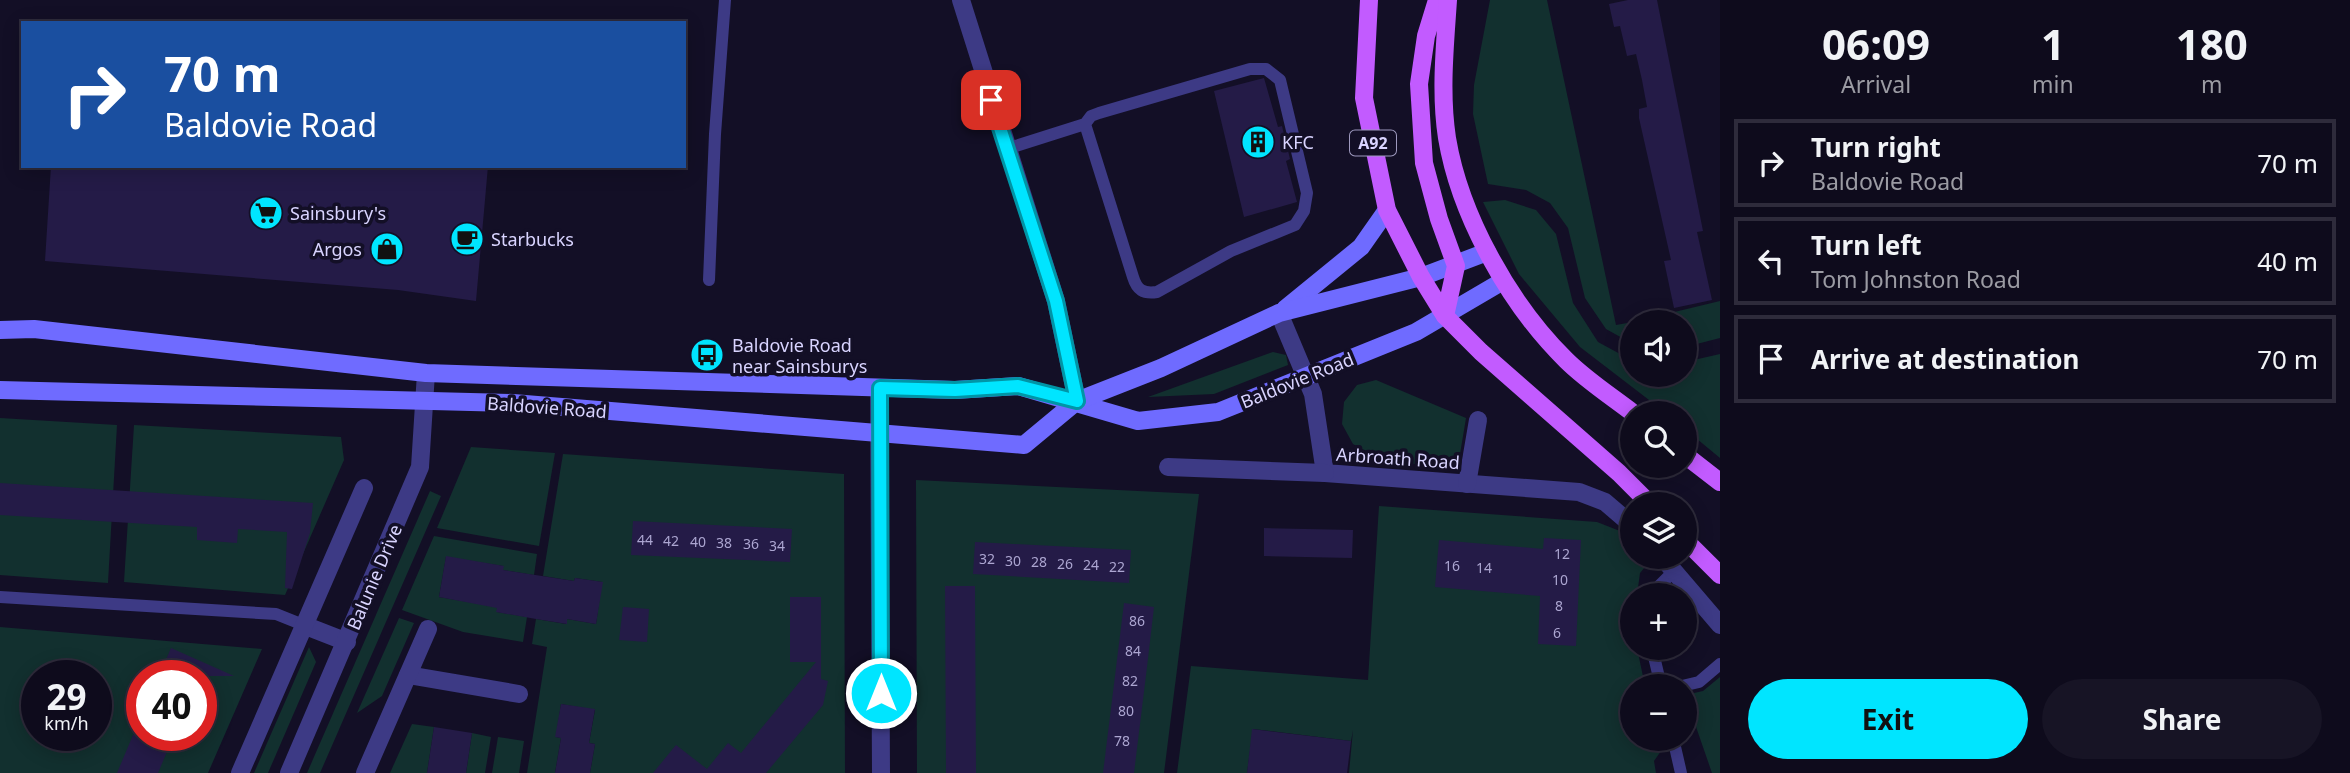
<!DOCTYPE html>
<meta charset="utf-8">
<style>
body{margin:0;font-family:"Noto Sans",sans-serif;background:#171425;color:#f1f3f6;height:100vh;display:flex;flex-direction:column;font-size:26px;white-space:nowrap}
*{box-sizing:border-box;margin:0}
p{font-size:23px;color:#9b9ba3}
.icon{flex:none;width:38px;height:38px;fill:none;stroke:currentColor;stroke-width:2;stroke-linecap:round;stroke-linejoin:round}
.map{position:relative;flex:1;overflow:hidden}
.sheet{display:flex;flex-direction:column;background:#0e0b1c;width:630px}
.sheet>*{flex:none}
.banner{position:absolute;left:21px;top:21px;width:665px;height:147px;border-radius:0px;box-shadow:0 4px 18px #0003,0 0 0 2px #2e2b3b;background:#1a4fa0;color:#fff;overflow:hidden}
.buttons{position:absolute;left:1620px;top:310px;display:grid;gap:14px}
.buttons a{display:grid;place-items:center;width:77px;height:77px;border-radius:50%;background:#0e0b1c;box-shadow:0 4px 18px #0003,0 0 0 2px #2e2b3b;font-size:35px}
.speed{position:absolute;left:21px;top:660px;display:flex;gap:14px;font-size:35px;font-weight:700;text-align:center}
.speed>*{display:grid;place-content:center;width:91px;height:91px;border-radius:50%;background:#0e0b1c;box-shadow:0 4px 18px #0003,0 0 0 2px #2e2b3b;line-height:1}
.speed small{font-size:18px;font-weight:400}
.speed .limit{border:10px solid #d22;background:#fff;color:#111}
.pin{position:absolute;display:grid;place-items:center;width:60px;height:60px;color:#fff;margin:-30px;border-radius:14px;box-shadow:0 4px 10px #0006}
.me{position:absolute;width:77px;margin:-38px;rotate:0deg;stroke-linejoin:round;filter:drop-shadow(0 0 5px #0008)}
.turn{display:flex;align-items:center;gap:24px;height:147px;padding:0 28px;font-size:32px}
.turn .icon{width:91px;height:91px;stroke-width:2.5}
.turn b{display:block;font-size:49px;line-height:60px}
.eta{display:flex;justify-content:space-evenly;align-items:center;height:119px;text-align:center}
.eta b{font-size:42px;font-weight:700;line-height:49px}
.action{display:flex;gap:14px;margin-top:auto;padding:14px 28px}
.action a{flex:1;height:80px;border-radius:42px;background:#00e5ff;color:#111;font-size:28px;font-weight:700;line-height:80px;text-align:center}
.action a+a{background:#171425;color:#f1f3f6}
ul{padding:0;list-style:none}
li{display:flex;align-items:center;gap:21px;height:88px;margin:0 14px 10px;padding:0 14px;border:4px solid #2e2b3b;border-radius:0px}
li div{flex:1}
li b{display:block;font-size:26px}
li em{font-style:normal}
main{display:flex;flex:1;min-height:0}
.map>svg:first-child{display:block}
.green{fill:#12302f;fill-rule:evenodd}
.building{fill:#241b47}
.lines{fill:none;stroke-linecap:round;stroke-linejoin:round}
.service{stroke:#3d3a85;stroke-width:12}
.minor{stroke:#3d3a85;stroke-width:18}
.tertiary{stroke:#3d3a85;stroke-width:18}
.secondary{stroke:#6f6bff;stroke-width:18}
.primary{stroke:#c25bff;stroke-width:18}
.route-casing{stroke:#0095a6;stroke-width:18}
.route{stroke:#00e5ff;stroke-width:12}
.labels{text-anchor:middle;dominant-baseline:central;stroke-width:7;stroke-linejoin:round;paint-order:stroke}
.number-label{font-size:14px;fill:#aca6d1}
.shield{fill:#130f26;stroke:#9e99be;stroke-width:2}
.shield-label{font-size:16px;font-weight:bold;fill:#d9d4ff}
.poi-label{font-size:18px;fill:#d9d4ff;stroke:#130f26;text-anchor:start}
.street-label{font-size:18px;fill:#d9d4ff;stroke:#130f26}
</style>
<main>
<div class="map">
<svg width="1720" height="773" viewBox="0 0 1720 773">
<rect width="100%" height="100%" fill="#130f26"/>
<g class="green">
<path d="M 1490,0 L 1547,0 L 1616,325 L 1633,322 L 1633,344 L 1606,329 L 1585,298 L 1568,228 L 1550,203 L 1526,190 L 1488,184 L 1473,114 L 1474,85 Z"/>
<path d="M 1505,200 L 1536,210 L 1556,234 L 1573,303 L 1598,342 L 1633,361 L 1633,374 L 1685,374 L 1685,362 L 1720,354 L 1720,458 L 1685,429 L 1685,413 L 1666,413 L 1580,347 L 1519,274 L 1483,202 Z"/>
<path d="M 1720,301 L 1720,338 L 1685,347 L 1685,322 L 1633,322 Z"/>
<path d="M 1273,352 L 1286,355 L 1288,365 L 1214,394 L 1148,397 Z"/>
<path d="M 1376,380 L 1466,418 L 1458,466 L 1371,462 L 1371,454 L 1353,444 L 1342,424 L 1344,402 L 1357,385 Z"/>
<path d="M 0,418 L 117,425 L 108,583 L 0,575 Z"/>
<path d="M 134,425 L 341,437 L 344,460 L 285,595 L 124,582 Z"/>
<path d="M 471,447 L 555,453 L 539,546 L 437,528 Z"/>
<path d="M 563,454 L 844,474 L 845,773 L 590,773 L 595,744 L 589,743 L 595,710 L 561,704 L 556,737 L 561,738 L 555,773 L 527,773 L 547,647 L 532,644 L 536,619 L 566,624 L 567,619 L 596,624 L 602,582 L 575,578 L 574,581 L 543,576 Z"/>
<path d="M 916,480 L 1199,494 L 1164,773 L 917,773 Z"/>
<path d="M 430,491 L 441,496 L 320,773 L 307,773 Z"/>
<path d="M 1379,506 L 1597,522 L 1620,531 L 1633,544 L 1633,556 L 1646,557 L 1650,561 L 1640,573 L 1637,595 L 1633,595 L 1633,648 L 1637,648 L 1645,686 L 1633,686 L 1633,738 L 1658,739 L 1661,751 L 1654,761 L 1656,773 L 1349,773 L 1353,730 L 1351,741 L 1253,729 L 1247,773 L 1177,773 L 1191,666 L 1368,680 Z"/>
<path d="M 434,536 L 537,554 L 534,575 L 503,570 L 503,566 L 446,557 L 439,597 L 497,607 L 497,612 L 527,617 L 523,642 L 463,632 L 402,610 Z"/>
<path d="M 399,618 L 414,623 L 382,696 L 357,713 Z"/>
<path d="M 0,627 L 262,649 L 208,773 L 0,773 ZM 37,676 L 96,676 L 96,735 L 37,735 ZM 142,676 L 201,676 L 201,735 L 142,735 Z"/>
<path d="M 309,647 L 316,662 L 268,773 L 254,773 Z"/>
<path d="M 1720,677 L 1720,773 L 1712,773 L 1685,695 L 1703,691 Z"/>
<path d="M 412,724 L 434,727 L 427,773 L 390,773 Z"/>
<path d="M 472,733 L 491,737 L 485,773 L 466,773 Z"/>
<path d="M 498,737 L 524,741 L 519,773 L 492,773 Z"/>
</g>
<g class="building">
<path d="M 1628,0 L 1657,0 L 1703,231 L 1697,232 L 1712,300 L 1674,308 L 1664,261 L 1671,260 L 1639,118 L 1639,109 L 1647,107 L 1642,80 L 1636,54 L 1627,56 L 1620,26 L 1614,27 L 1609,4 Z"/>
<path d="M 1264,78 L 1278,127 L 1282,126 L 1290,159 L 1286,161 L 1297,202 L 1244,217 L 1214,91 Z"/>
<path d="M 51,166 L 488,166 L 476,301 L 398,290 L 45,261 Z"/>
<path d="M 0,483 L 313,503 L 310,533 L 292,589 L 285,588 L 287,532 L 238,529 L 237,543 L 197,540 L 197,527 L 0,515 Z"/>
<path d="M 633,521 L 792,529 L 790,562 L 631,555 Z"/>
<path d="M 1264,528 L 1353,530 L 1352,558 L 1264,556 Z"/>
<path d="M 1544,538 L 1581,540 L 1576,646 L 1538,644 L 1540,596 L 1435,587 L 1439,540 L 1543,549 Z"/>
<path d="M 975,542 L 1131,550 L 1129,583 L 973,574 Z"/>
<path d="M 446,556 L 504,566 L 503,570 L 574,581 L 575,578 L 603,582 L 596,624 L 567,619 L 567,624 L 536,619 L 496,612 L 497,608 L 439,597 Z"/>
<path d="M 945,586 L 975,586 L 976,773 L 946,773 Z"/>
<path d="M 790,597 L 821,597 L 821,679 L 828,681 L 823,705 L 766,773 L 653,773 L 676,745 L 707,769 L 728,743 L 741,753 L 816,662 L 790,662 Z"/>
<path d="M 1124,603 L 1154,607 L 1147,667 L 1134,773 L 1103,773 Z"/>
<path d="M 623,607 L 649,609 L 647,642 L 619,640 Z"/>
<path d="M 171,648 L 234,676 L 159,676 Z"/>
<path d="M 561,704 L 595,709 L 589,743 L 595,744 L 590,773 L 555,773 L 561,738 L 555,737 Z"/>
<path d="M 434,727 L 472,733 L 466,773 L 427,773 Z"/>
<path d="M 1252,729 L 1351,741 L 1347,773 L 1247,773 Z"/>
<path d="M 133,735 L 174,735 L 158,773 L 117,773 Z"/>
</g>
<g class="lines">
<g class="service">
<path d="M 1006,149 L 1085,124 L 1091,116 L 1099,113 L 1250,69 L 1266,69 L 1280,80 L 1307,193 L 1304,211 L 1295,225 L 1231,251 L 1157,292 C 1143,294 1137,290 1133,277 L 1085,124"/>
<path d="M 709,280 L 715,134 L 725,0"/>
<path d="M 1655,595 L 1656,589 L 1674,571"/>
<path d="M 0,597 L 276,614 L 306,626"/>
<path d="M 1652,648 L 1661,686"/>
<path d="M 1682,686 L 1699,682 L 1720,664"/>
<path d="M 1673,738 L 1681,773"/>
</g>
<g class="minor">
<path d="M 961,0 L 1056,301 L 1077,401"/>
<path d="M 1279,313 L 1313,394 L 1325,473 L 1579,492 L 1605,502 L 1633,526"/>
<path d="M 1168,467 L 1325,473"/>
<path d="M 1467,484 L 1478,420"/>
<path d="M 1661,556 L 1720,625"/>
<path d="M 306,626 L 347,642"/>
<path d="M 408,675 L 519,694"/>
<path d="M 240,773 L 364,488"/>
<path d="M 365,773 L 428,629"/>
</g>
<g class="tertiary">
<path d="M 879,388 L 881,773"/>
<path d="M 289,773 L 420,467 L 426,373"/>
</g>
<g class="secondary">
<path d="M 1285,309 L 1361,247 L 1387,210"/>
<path d="M 0,330 L 34,329 L 426,373 L 955,390 L 1018,386 L 1138,421 L 1218,412 L 1416,332 L 1503,281"/>
<path d="M 0,390 L 513,403 L 1024,445 L 1077,401 L 1161,368 L 1279,313 L 1421,277 L 1487,252"/>
</g>
<g class="primary">
<path d="M 1369,0 L 1364,98 L 1387,210 L 1421,277 L 1445,316 L 1481,352 L 1619,473 L 1650,504"/>
<path d="M 1437,0 L 1426,36 L 1419,84 L 1424,163 L 1439,219 L 1456,266 L 1445,316"/>
<path d="M 1448,0 C 1445,46 1440,92 1447,138 C 1460,216 1510,305 1566,360 C 1586,380 1611,396 1633,413"/>
<path d="M 1685,455 L 1720,482"/>
<path d="M 1685,540 L 1720,575"/>
</g>
</g>
<g class="lines">
<defs>
<path id="route" d="M 881,693 L 880,388 L 955,390 L 1018,386 L 1077,401 L 1056,301 L 991,100"/>
</defs>
<use href="#route" class="route-casing"/>
<use href="#route" class="route"/>
</g>
<defs>
<symbol id="building-disc" viewBox="-11 -11 22 22"><circle r="9.5" fill="#00e5ff" stroke="#130f26"/><path d="M-4-6H4V6H1V3H-1V6H-4ZM-2.5-4.3h1.7v1.8h-1.7ZM.8-4.3h1.7v1.8H.8ZM-2.5-1h1.7V.8h-1.7ZM.8-1h1.7V.8H.8Z" fill="#111"/></symbol>
<symbol id="supermarket-disc" viewBox="-11 -11 22 22"><circle r="9.5" fill="#00e5ff" stroke="#130f26"/><path d="M-6-5.5h2.5l.6 2H6L4.5 2H-2.5L-4.4-4H-6ZM-1.5 3.2a1.3 1.3 0 1 0 .1 0ZM3 3.2a1.3 1.3 0 1 0 .1 0Z" fill="#111"/></symbol>
<symbol id="cafe-disc" viewBox="-11 -11 22 22"><circle r="9.5" fill="#00e5ff" stroke="#130f26"/><path d="M-5.5-4.5H6V0H3Q3 3.5 0 3.5H-2.5Q-5.5 3.5-5.5 0ZM3-3.2v2h1.7v-2ZM-6 4.5H4V6H-6Z" fill="#111"/></symbol>
<symbol id="shop-disc" viewBox="-11 -11 22 22"><circle r="9.5" fill="#00e5ff" stroke="#130f26"/><path d="M-5-2.5h2.3a2.7 3.5 0 0 1 5.4 0H5L5.5 6h-11ZM-1.5-2.5h3a1.5 2.3 0 0 0-3 0Z" fill="#111"/></symbol>
<symbol id="bus-disc" viewBox="-11 -11 22 22"><circle r="9.5" fill="#00e5ff" stroke="#130f26"/><path d="M-5-6H5V4H4V6H2V4H-2V6H-4V4H-5ZM-3.5-4V0h7V-4ZM-3.5 1.2v1.5H-2V1.2ZM2 1.2v1.5H3.5V1.2Z" fill="#111"/></symbol>
</defs>
<g fill-rule="evenodd">
<use href="#building-disc" x="1239" y="123" width="38" height="38"/>
<use href="#supermarket-disc" x="247" y="194" width="38" height="38"/>
<use href="#cafe-disc" x="448" y="220" width="38" height="38"/>
<use href="#shop-disc" x="368" y="230" width="38" height="38"/>
<use href="#bus-disc" x="688" y="336" width="38" height="38"/>
</g>
<g class="labels">
<g class="number-label">
<text x="645" y="539">44</text>
<text x="671" y="540">42</text>
<text x="698" y="541">40</text>
<text x="724" y="542">38</text>
<text x="751" y="543">36</text>
<text x="777" y="545">34</text>
<text x="1562" y="553">12</text>
<text x="987" y="558">32</text>
<text x="1013" y="560">30</text>
<text x="1039" y="561">28</text>
<text x="1065" y="563">26</text>
<text x="1091" y="564">24</text>
<text x="1452" y="565">16</text>
<text x="1117" y="566">22</text>
<text x="1484" y="567">14</text>
<text x="1560" y="579">10</text>
<text x="1559" y="605">8</text>
<text x="1137" y="620">86</text>
<text x="1557" y="632">6</text>
<text x="1133" y="650">84</text>
<text x="1130" y="680">82</text>
<text x="1126" y="710">80</text>
<text x="1122" y="740">78</text>
</g>
<rect class="shield" x="1350" y="130.5" width="46" height="25" rx="5"/>
<g class="shield-label">
<text x="1373" y="143">A92</text>
</g>
<g class="poi-label">
<text x="1282" y="142">KFC</text>
<text x="290" y="213">Sainsbury's</text>
<text x="491" y="239">Starbucks</text>
<text x="362" y="249" text-anchor="end">Argos</text>
<text x="732" y="345">Baldovie Road<tspan x="732" dy="21">near Sainsburys</tspan></text>
</g>
<g class="street-label">
<text transform="translate(1297 380) rotate(-22)">Baldovie Road</text>
<text transform="translate(547 407) rotate(4)">Baldovie Road</text>
<text transform="translate(1398 458) rotate(4)">Arbroath Road</text>
<text transform="translate(374 577) rotate(-67)">Balunie Drive</text>
</g>
</g>
</svg>
<div class="buttons">
<a><svg class="icon" aria-label="sound" viewBox="0 0 24 24"><path d="M4 9h4l5-4v14l-5-4H4zM17 9q2 3 0 6"/></svg></a>
<a><svg class="icon" aria-label="search" viewBox="0 0 24 24"><circle cx="10" cy="10" r="6"/><path d="M15 15l6 6"/></svg></a>
<a><svg class="icon" aria-label="layers" viewBox="0 0 24 24"><path d="M12 4l9 5-9 5-9-5zM3 14l9 5 9-5"/></svg></a>
<a>+</a>
<a>−</a>
</div>
<div class="speed"><div>29<small>km/h</small></div><div class="limit">40</div></div>
<div class="pin" style="left:991px;top:100px;background:#d93025"><svg class="icon" aria-label="arrive" viewBox="0 0 24 24"><path d="M6 21V4h12l-3 4 3 4H6"/></svg></div>
<svg class="me" style="left:881px;top:693px" viewBox="-20 -20 40 40"><circle r="17" fill="#00e5ff" stroke="#fff" stroke-width="3"/><path d="M0-11L8 9 0 5-8 9z" fill="#fff"/></svg>
<div class="banner">
<div class="turn"><svg class="icon" aria-label="right" viewBox="0 0 24 24"><path d="M7 20v-9h11M14 6l5 5-5 5"/></svg><div><b>70 m</b>Baldovie Road</div></div>
</div>
</div>
<section class="sheet">
<div class="eta">
<div><b>06:09</b><p>Arrival</p></div>
<div><b>1</b><p>min</p></div>
<div><b>180</b><p>m</p></div>
</div>
<ul>
<li><svg class="icon" aria-label="right" viewBox="0 0 24 24"><path d="M7 20v-9h11M14 6l5 5-5 5"/></svg><div><b>Turn right</b><p>Baldovie Road</p></div><em>70 m</em></li>
<li><svg class="icon" aria-label="left" viewBox="0 0 24 24"><path d="M17 20v-9H6M10 6l-5 5 5 5"/></svg><div><b>Turn left</b><p>Tom Johnston Road</p></div><em>40 m</em></li>
<li><svg class="icon" aria-label="arrive" viewBox="0 0 24 24"><path d="M6 21V4h12l-3 4 3 4H6"/></svg><div><b>Arrive at destination</b></div><em>70 m</em></li>
</ul>
<div class="action"><a>Exit</a><a>Share</a></div>
</section>
</main>
